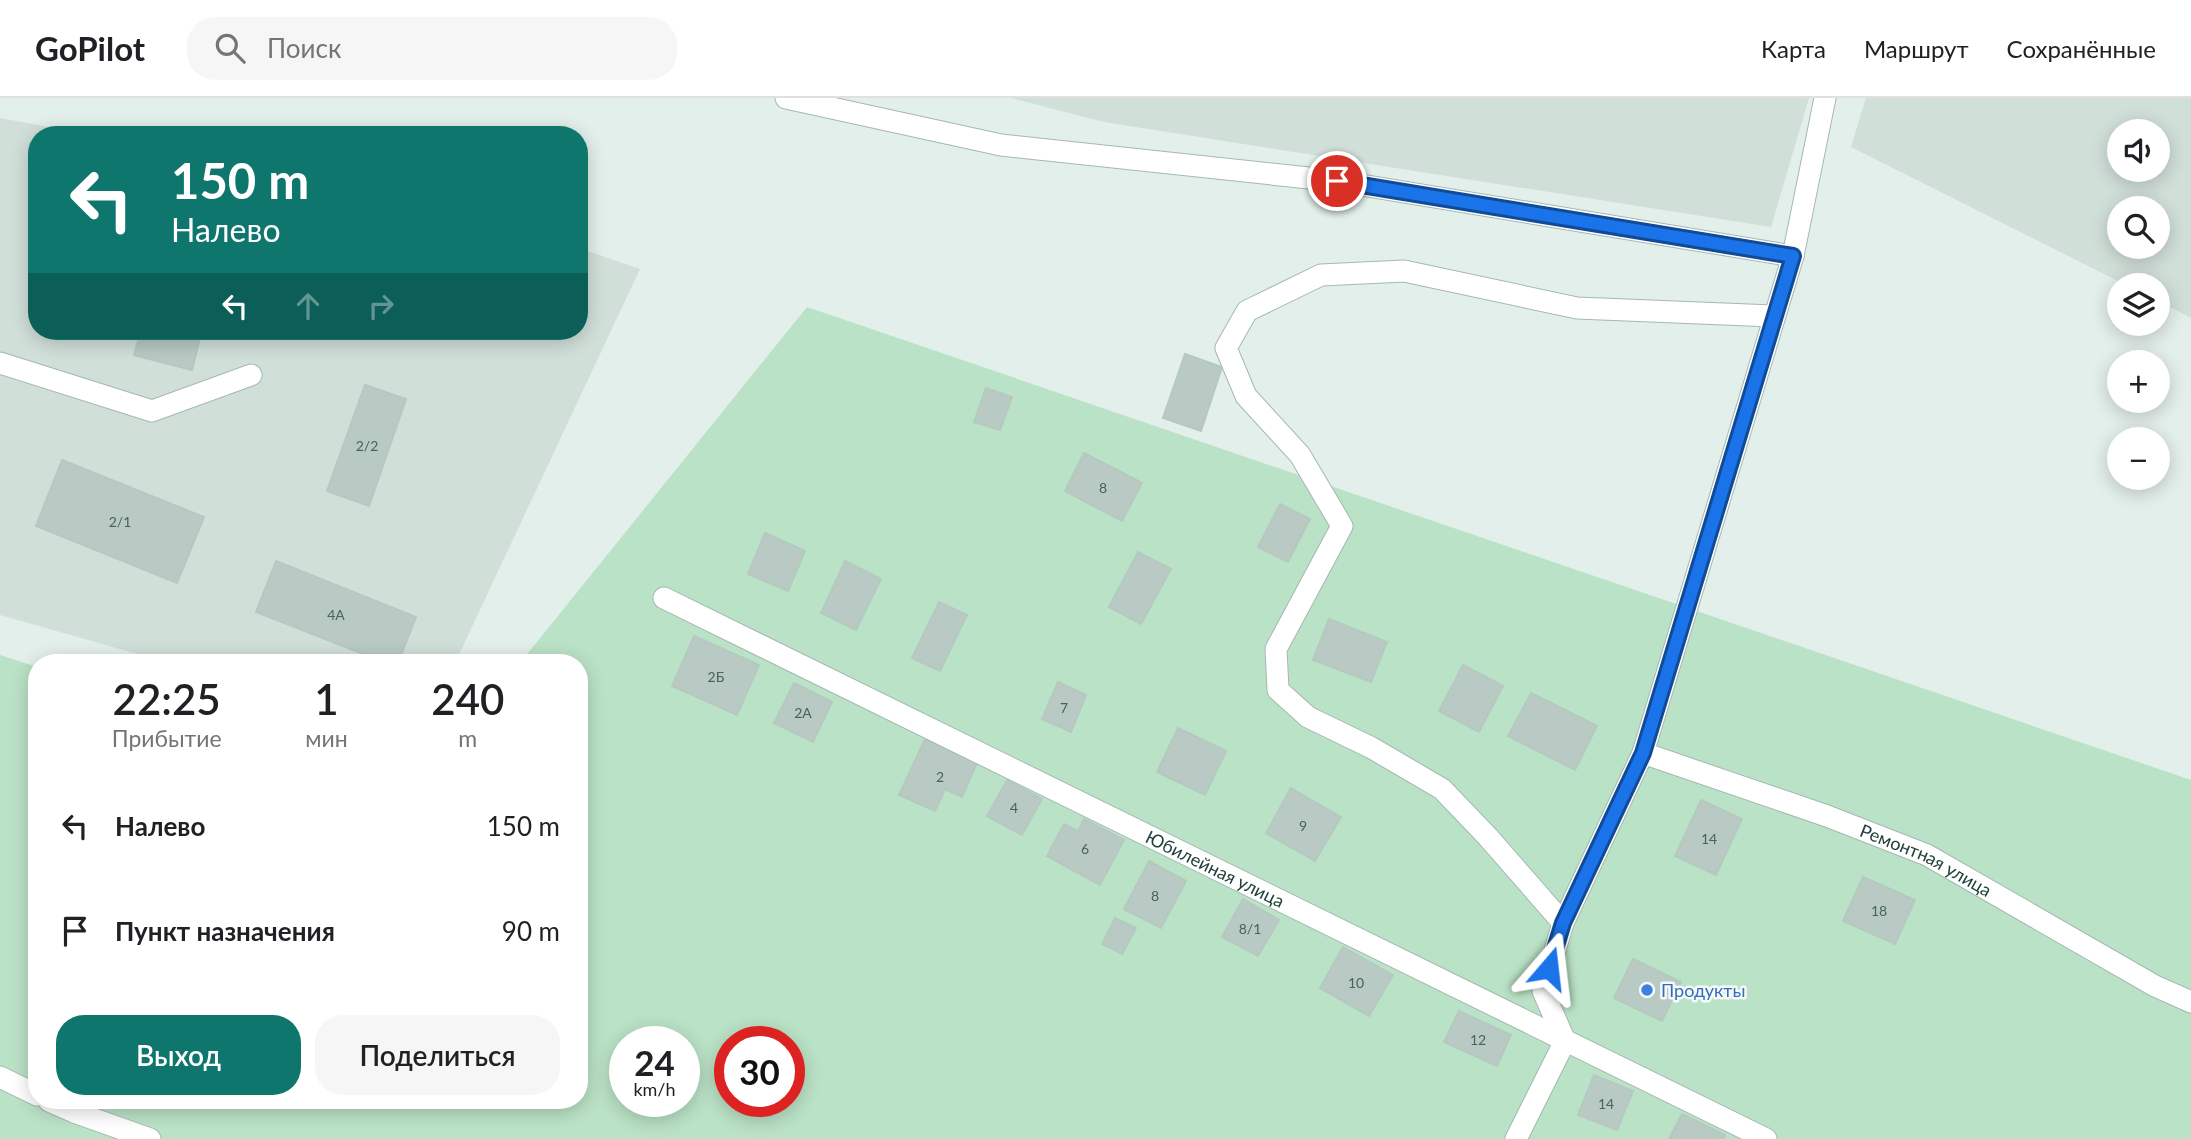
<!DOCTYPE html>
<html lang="ru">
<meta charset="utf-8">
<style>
body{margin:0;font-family:Lato,sans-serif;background:#f6f6f6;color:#202124;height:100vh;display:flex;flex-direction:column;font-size:26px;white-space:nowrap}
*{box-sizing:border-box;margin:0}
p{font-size:23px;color:#757577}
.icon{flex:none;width:38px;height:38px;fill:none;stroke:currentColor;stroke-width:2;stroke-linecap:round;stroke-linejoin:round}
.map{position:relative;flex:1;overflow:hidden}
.panel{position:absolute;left:28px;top:556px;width:560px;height:455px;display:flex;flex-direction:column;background:#fff;border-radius:28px;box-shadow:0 4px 18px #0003}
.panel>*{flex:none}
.guide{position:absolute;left:28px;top:28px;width:560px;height:214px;border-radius:28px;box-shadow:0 4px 18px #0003;background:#0f766e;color:#fff;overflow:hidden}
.controls{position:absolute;left:2107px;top:21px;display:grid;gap:14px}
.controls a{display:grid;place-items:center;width:63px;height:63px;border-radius:50%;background:#fff;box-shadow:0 4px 18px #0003;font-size:35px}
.speed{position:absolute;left:609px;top:928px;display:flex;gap:14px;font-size:35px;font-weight:700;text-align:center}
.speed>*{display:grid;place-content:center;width:91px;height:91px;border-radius:50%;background:#fff;box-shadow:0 4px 18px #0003;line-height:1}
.speed small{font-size:18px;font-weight:400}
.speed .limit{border:10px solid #d22;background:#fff;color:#111}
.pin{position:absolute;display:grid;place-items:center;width:60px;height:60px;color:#fff;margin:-30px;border:4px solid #fff;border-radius:50%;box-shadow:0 2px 7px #0007}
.me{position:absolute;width:77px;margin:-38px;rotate:17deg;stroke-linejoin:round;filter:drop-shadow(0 0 5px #0008)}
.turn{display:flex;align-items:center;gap:24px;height:147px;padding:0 28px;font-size:32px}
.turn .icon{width:91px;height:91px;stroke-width:2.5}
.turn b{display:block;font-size:49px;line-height:60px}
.lanes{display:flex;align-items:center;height:66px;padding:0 28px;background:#0003;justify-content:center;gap:35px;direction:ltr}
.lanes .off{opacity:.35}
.eta{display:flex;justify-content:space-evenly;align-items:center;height:119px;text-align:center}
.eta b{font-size:42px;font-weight:600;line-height:49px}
.primary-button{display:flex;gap:14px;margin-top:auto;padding:14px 28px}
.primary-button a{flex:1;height:80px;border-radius:28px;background:#0f766e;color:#fff;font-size:28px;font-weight:600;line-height:80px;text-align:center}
.primary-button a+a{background:#f6f6f6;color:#202124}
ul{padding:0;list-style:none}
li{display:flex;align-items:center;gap:21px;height:105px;padding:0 28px}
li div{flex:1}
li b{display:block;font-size:26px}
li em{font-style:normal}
header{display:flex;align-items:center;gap:42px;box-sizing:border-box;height:98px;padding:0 35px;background:#fff;border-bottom:2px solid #e0e0e0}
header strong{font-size:33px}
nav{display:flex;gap:38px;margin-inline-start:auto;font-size:24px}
.search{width:490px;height:63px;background:#f6f6f6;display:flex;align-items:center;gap:18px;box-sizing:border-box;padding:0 24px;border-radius:28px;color:#757577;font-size:26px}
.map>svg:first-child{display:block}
.built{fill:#d1dfd9;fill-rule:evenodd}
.green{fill:#bae2c6;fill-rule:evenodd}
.building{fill:#b8cac3;stroke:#b5c9c1;stroke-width:2}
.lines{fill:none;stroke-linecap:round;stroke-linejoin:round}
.minor-casing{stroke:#a5b8b2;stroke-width:23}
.minor{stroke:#fff;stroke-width:21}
.route-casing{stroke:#114b97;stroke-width:18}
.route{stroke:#1a73e8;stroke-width:12}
.shop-dot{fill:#3f7fe0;stroke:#f4faf8;stroke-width:2.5}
.labels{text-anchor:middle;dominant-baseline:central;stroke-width:5;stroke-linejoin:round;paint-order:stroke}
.number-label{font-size:14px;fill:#46645c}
.street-label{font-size:18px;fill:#20423a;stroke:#f4faf8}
.shop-label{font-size:18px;fill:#366cbe;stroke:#f4faf8;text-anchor:start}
</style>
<header>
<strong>GoPilot</strong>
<div class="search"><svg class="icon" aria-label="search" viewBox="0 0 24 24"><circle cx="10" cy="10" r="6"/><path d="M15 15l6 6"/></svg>Поиск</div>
<nav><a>Карта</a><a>Маршрут</a><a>Сохранённые</a></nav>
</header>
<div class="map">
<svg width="2191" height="1041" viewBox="0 0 2191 1041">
<rect width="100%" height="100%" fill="#e3efea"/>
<g class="built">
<path d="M 1011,0 L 1809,0 L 1771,129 L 1104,24 Z"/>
<path d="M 1866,0 L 2191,0 L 2191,220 L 2158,203 L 2158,187 L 2126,187 L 1851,49 ZM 2119,33 L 2158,33 L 2158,72 L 2119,72 ZM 2119,110 L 2158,110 L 2158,149 L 2119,149 Z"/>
<path d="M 0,20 L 93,37 L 37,37 L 37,233 L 579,233 L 579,150 L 640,171 L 455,565 L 169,565 L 0,517 Z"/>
</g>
<path class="green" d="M 807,209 L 2191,682 L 2191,1041 L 0,1041 L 0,557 L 37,569 L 37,1003 L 579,1003 L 579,565 L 520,565 ZM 625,943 L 684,943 L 684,1003 L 625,1003 ZM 730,943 L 789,943 L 789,1003 L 730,1003 Z"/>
<g class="building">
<path d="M 141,233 L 190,233 L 201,236 L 192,272 L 134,257 Z"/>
<path d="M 1185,256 L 1222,269 L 1201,333 L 1163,320 Z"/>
<path d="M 365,287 L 406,301 L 369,408 L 327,393 Z"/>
<path d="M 986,290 L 1012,299 L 1000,332 L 974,324 Z"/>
<path d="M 1084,355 L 1142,385 L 1122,423 L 1065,393 Z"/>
<path d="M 62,362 L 204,419 L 177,485 L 36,428 Z"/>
<path d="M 1280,406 L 1310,421 L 1288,464 L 1258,449 Z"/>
<path d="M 765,435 L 805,453 L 788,493 L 748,476 Z"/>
<path d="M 1138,454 L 1171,471 L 1141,526 L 1109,509 Z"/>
<path d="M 276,463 L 416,519 L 398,565 L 386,565 L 256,514 Z"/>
<path d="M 845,463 L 881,481 L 856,532 L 821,515 Z"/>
<path d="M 939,504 L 967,517 L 940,573 L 912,560 Z"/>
<path d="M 1329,521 L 1387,544 L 1371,584 L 1313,562 Z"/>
<path d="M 694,538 L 759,567 L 737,617 L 672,588 Z"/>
<path d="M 1463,567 L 1503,588 L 1479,634 L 1439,613 Z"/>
<path d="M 1058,584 L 1086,597 L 1071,634 L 1042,621 Z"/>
<path d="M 794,585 L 832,604 L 813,644 L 774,625 Z"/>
<path d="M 1531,595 L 1597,628 L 1575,672 L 1508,638 Z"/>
<path d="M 1178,630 L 1226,653 L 1205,697 L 1157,674 Z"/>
<path d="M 925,641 L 977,665 L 962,699 L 945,691 L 935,713 L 899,697 Z"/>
<path d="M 1007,682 L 1042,701 L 1022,737 L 987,718 Z"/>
<path d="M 1291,690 L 1341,719 L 1315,763 L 1266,735 Z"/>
<path d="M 1701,702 L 1742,721 L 1716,777 L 1675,758 Z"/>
<path d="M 1084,721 L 1124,742 L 1100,787 L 1047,758 L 1064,726 L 1078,733 Z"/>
<path d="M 1149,763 L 1186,783 L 1161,830 L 1124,811 Z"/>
<path d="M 1863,779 L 1915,802 L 1895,846 L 1843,823 Z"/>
<path d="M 1243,801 L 1279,822 L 1258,858 L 1222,839 Z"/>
<path d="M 1115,820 L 1136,830 L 1122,856 L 1102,846 Z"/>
<path d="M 1343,849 L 1393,877 L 1369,918 L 1320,890 Z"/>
<path d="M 1633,861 L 1681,884 L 1662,923 L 1614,900 Z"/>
<path d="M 1459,913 L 1511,937 L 1497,968 L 1444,944 Z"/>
<path d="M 1594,977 L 1633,993 L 1617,1032 L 1578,1017 Z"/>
<path d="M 1682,1016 L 1725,1037 L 1723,1041 L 1669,1041 Z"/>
</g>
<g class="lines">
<defs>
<g id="minor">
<path d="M 786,0 L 1001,47 L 1337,83 L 1793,158"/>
<path d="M 0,265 L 152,313 L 251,277"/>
<path id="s1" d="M 664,500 L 1766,1041"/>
<path id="s2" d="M 1643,655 L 1827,718 L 1927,757 L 2155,888 L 2191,904"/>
<path d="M 1563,825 L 1488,739 L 1442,691 L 1372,650 L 1308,619 L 1278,592 L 1276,551 L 1342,428 L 1300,357 L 1246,298 L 1226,250 L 1247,213 L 1321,177 L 1404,173 L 1577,210 L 1773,218"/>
<path d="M 0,979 L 37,997"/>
<path d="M 49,1003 L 74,1014 L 150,1041"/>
<path d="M 1516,1041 L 1565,943 L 1543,893 L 1563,825 L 1643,655 L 1793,158 L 1825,0"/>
</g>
</defs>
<use href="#minor" class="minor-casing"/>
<use href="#minor" class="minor"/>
</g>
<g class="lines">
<defs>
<path id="route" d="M 1337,83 L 1793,158 L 1643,655 L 1563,825 L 1549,870"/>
</defs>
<use href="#route" class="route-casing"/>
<use href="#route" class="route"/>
</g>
<circle class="shop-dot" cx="1647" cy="892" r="7"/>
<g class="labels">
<g class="number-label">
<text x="367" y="347">2/2</text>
<text x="1103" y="389">8</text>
<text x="120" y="423">2/1</text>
<text x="336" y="516">4А</text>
<text x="716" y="578">2Б</text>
<text x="1064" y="609">7</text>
<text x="803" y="614">2А</text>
<text x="940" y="678">2</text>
<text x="1014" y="709">4</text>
<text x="1303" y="727">9</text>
<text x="1709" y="740">14</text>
<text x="1085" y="750">6</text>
<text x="1155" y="797">8</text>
<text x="1879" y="812">18</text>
<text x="1250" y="830">8/1</text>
<text x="1356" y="884">10</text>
<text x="1478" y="941">12</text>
<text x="1606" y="1005">14</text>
</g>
<g class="street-label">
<text stroke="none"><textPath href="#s2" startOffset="303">Ремонтная улица</textPath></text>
<text stroke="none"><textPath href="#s1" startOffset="614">Юбилейная улица</textPath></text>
</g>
<g class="shop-label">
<text x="1661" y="892">Продукты</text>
</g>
</g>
</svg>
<div class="controls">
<a><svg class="icon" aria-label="sound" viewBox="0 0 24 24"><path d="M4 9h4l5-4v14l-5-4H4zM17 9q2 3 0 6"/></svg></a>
<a><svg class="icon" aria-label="search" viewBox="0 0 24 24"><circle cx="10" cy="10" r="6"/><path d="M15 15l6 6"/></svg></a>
<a><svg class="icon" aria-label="layers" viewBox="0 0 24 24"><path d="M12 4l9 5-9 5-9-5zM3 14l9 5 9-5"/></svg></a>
<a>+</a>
<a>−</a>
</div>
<div class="speed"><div>24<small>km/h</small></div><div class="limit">30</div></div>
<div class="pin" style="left:1337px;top:83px;background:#d93025"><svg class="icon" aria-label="arrive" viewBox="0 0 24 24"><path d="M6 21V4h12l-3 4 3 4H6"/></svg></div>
<svg class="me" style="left:1549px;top:870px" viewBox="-20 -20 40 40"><path d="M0-17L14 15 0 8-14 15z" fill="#1a73e8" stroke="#fff" stroke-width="4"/></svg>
<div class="guide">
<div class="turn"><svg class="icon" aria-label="left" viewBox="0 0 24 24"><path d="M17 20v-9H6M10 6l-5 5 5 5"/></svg><div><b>150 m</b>Налево</div></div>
<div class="lanes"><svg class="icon" aria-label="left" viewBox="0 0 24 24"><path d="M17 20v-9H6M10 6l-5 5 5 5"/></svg><svg class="icon off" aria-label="ahead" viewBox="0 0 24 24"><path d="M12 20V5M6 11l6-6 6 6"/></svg><svg class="icon off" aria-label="right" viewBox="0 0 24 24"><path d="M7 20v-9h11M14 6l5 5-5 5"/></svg></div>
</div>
<section class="panel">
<div class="eta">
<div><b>22:25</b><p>Прибытие</p></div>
<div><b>1</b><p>мин</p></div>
<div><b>240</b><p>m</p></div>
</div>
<ul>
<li><svg class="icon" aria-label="left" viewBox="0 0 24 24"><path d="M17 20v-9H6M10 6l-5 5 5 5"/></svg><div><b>Налево</b></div><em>150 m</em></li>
<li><svg class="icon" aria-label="arrive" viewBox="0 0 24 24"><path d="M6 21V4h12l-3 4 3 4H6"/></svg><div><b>Пункт назначения</b></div><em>90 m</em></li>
</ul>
<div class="primary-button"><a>Выход</a><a>Поделиться</a></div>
</section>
</div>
